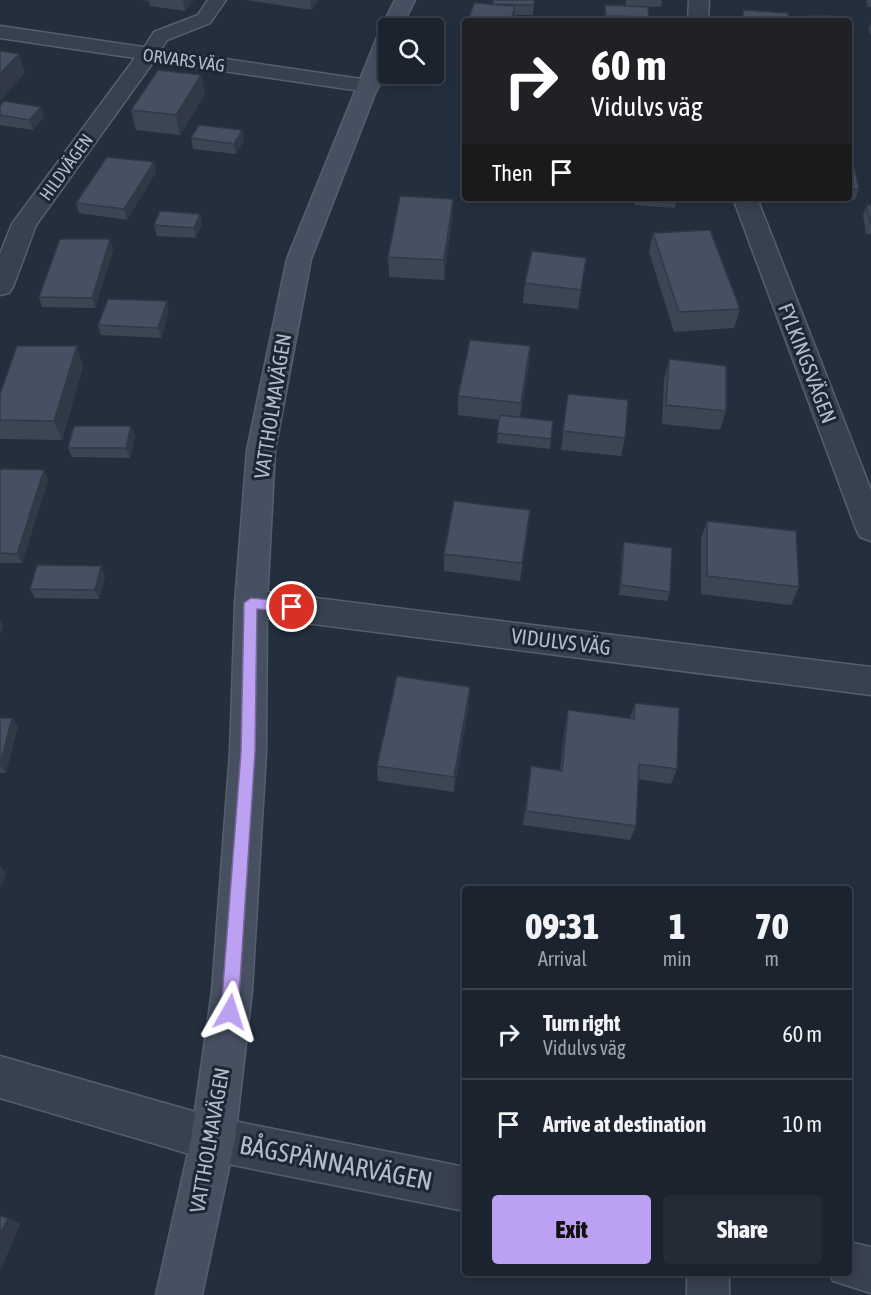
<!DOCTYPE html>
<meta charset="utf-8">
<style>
body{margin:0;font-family:"Asap Condensed",sans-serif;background:#242b36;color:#f1f3f6;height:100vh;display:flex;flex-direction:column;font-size:22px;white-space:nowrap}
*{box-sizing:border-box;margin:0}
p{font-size:20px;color:#a0a4aa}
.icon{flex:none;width:33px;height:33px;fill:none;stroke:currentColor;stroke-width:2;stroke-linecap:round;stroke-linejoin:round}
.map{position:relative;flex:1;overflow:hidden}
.details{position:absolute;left:462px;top:886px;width:390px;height:390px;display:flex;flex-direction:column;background:#1b232e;border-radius:6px;box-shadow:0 3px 15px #0003,0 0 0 2px #39404a}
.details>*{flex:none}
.hud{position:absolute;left:462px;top:18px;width:390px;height:183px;border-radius:6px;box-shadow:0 3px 15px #0003,0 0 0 2px #39404a;background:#202124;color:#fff;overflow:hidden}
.buttons{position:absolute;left:378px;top:18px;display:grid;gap:12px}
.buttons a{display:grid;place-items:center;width:66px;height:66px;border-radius:6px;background:#1b232e;box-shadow:0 3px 15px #0003,0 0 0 2px #39404a;font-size:30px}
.pin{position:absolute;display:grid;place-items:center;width:51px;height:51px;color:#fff;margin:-26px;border:3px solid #fff;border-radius:50%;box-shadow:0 2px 6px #0007}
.me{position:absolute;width:66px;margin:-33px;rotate:6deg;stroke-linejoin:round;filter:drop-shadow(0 0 4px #0008)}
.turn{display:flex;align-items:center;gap:21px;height:126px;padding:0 30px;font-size:27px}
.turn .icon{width:78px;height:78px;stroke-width:2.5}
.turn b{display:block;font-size:42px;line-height:51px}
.then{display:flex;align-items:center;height:57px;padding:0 30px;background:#0003;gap:12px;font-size:22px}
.eta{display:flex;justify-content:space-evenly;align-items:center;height:102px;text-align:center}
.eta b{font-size:36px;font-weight:800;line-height:42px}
.button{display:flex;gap:12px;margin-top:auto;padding:12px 30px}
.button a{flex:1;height:69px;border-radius:6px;background:#bca0f2;color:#111;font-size:24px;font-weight:800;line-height:69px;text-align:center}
.button a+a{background:#242b36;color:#f1f3f6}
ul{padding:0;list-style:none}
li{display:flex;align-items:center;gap:18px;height:90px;padding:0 30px;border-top:2px solid #39404a}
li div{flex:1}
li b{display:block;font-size:22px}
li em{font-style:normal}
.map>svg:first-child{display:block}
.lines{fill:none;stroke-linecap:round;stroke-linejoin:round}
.service-casing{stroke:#565f6c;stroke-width:3}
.minor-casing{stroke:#565f6c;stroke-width:3}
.secondary-casing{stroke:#565f6c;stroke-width:3}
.service{fill:#38414e;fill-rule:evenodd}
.minor{fill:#38414e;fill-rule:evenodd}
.secondary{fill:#465061;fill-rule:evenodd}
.wall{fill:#3b4654}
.shaded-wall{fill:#303945}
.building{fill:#455162;stroke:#303945;stroke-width:1.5}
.route{fill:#bca0f2;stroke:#7a689d;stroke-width:1.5}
.labels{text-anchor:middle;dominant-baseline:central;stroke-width:6;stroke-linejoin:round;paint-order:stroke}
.far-street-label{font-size:18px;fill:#b4bcc9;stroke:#1d2633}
.street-label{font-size:21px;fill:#b4bcc9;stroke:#1d2633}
.near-street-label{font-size:26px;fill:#b4bcc9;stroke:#1d2633}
</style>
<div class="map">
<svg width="871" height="1295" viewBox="0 0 871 1295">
<rect width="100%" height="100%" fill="#242f3e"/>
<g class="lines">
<defs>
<g id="service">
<path d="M 208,0 L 226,0 L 210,23 L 167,40 L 155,59 L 141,59 L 139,55 L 154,32 L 198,15 Z"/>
<rect x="687" y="1274" width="42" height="21"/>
</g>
<g id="minor">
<path d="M 689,0 L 709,0 L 708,21 L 688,21 Z"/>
<path d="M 0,26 L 368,80 L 376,81 L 379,86 L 376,91 L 368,92 L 154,61 L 36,225 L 13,287 L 9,293 L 0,295 L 0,254 L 12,224 L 135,58 L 0,38 Z"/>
<path d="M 733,198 L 757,198 L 871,490 L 871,541 L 860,537 L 856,529 Z"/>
<path d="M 251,590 L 871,667 L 871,695 L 251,616 L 240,612 L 235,603 L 240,594 Z"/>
<path d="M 0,1056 L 213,1117 L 465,1167 L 465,1211 L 213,1161 L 0,1098 Z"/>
<path d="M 849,1242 L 871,1247 L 871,1293 L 833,1281 L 830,1274 L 849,1274 Z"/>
</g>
<path id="secondary" d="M 395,0 L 415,0 L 401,28 L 388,28 L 388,60 L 311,259 L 275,450 L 267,603 L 266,752 L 252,991 L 235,1139 L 202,1295 L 156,1295 L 191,1139 L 212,991 L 230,752 L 235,603 L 247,450 L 287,259 L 378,35 L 383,30 L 381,28 Z"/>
</defs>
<use href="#service" class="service-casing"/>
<use href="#minor" class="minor-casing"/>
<use href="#secondary" class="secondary-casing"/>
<use href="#service" class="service"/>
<use href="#minor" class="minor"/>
<use href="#secondary" class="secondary"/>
</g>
<g class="wall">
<path d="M 141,0 L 194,0 L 185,11 L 150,6 L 149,1 Z"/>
<path d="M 246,0 L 318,0 L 311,10 Z"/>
<path d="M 626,0 L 662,0 L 661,7 L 626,6 Z"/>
<path d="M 866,0 L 871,0 L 871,7 L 868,7 Z"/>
<path d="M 493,4 L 534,5 L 533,15 L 514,15 Z"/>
<path d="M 605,5 L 649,17 L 648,21 L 599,21 L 604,19 Z"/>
<path d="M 871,23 L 871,36 L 869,29 Z"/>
<path d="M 465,33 L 465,59 L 463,59 L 463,40 Z"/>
<path d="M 201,75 L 205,94 L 180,135 L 136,130 L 131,110 Z"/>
<path d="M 0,106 L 44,117 L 33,130 L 0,125 Z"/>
<path d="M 242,130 L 244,140 L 236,154 L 193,149 L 191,138 Z"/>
<path d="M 849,160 L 859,189 L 855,200 L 827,198 L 849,198 Z"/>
<path d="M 154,162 L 156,172 L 127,220 L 79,213 L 76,203 Z"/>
<path d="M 635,198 L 677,198 L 675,208 L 635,205 Z"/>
<path d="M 867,205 L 871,205 L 871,234 L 866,234 L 863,215 Z"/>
<path d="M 200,214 L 202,224 L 196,238 L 157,236 L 154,225 Z"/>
<path d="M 452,219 L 444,280 L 389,277 L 388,257 Z"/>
<path d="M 653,233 L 740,309 L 734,328 L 674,332 L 649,252 Z"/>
<path d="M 110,239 L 113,250 L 95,308 L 42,307 L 39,297 Z"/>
<path d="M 583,277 L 578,309 L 523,303 L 525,283 Z"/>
<path d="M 169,312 L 161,338 L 101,335 L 98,325 Z"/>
<path d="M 530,346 L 529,365 L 520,417 L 553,421 L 550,449 L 497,443 L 500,420 L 458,415 L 458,396 Z"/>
<path d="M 669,359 L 726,411 L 720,430 L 662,424 L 664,379 Z"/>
<path d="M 83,366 L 62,440 L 0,439 L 0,394 Z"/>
<path d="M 568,394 L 625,438 L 621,456 L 561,450 Z"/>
<path d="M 135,436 L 130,458 L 72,457 L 68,448 Z"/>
<path d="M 0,469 L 48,480 L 22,563 L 0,563 Z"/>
<path d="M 707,521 L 799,587 L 791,605 L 701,594 L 701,539 Z"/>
<path d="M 528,528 L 520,581 L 444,571 L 444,554 Z"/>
<path d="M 624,542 L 670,592 L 667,601 L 619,595 L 622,552 Z"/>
<path d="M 105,576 L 99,599 L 35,598 L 30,589 Z"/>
<path d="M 469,703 L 454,792 L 378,781 L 377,766 Z"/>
<path d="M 635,703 L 677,769 L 671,784 L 638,779 L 636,826 L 630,840 L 523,825 L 531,766 L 560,770 L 565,726 L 568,710 L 630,718 Z"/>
<path d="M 0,718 L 12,718 L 18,726 L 6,773 L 0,773 Z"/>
</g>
<g class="shaded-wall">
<path d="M 183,0 L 194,0 L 185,11 Z"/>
<path d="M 310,0 L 318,0 L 311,10 Z"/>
<path d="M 515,6 L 514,21 L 511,21 Z"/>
<path d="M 19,54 L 25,73 L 0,101 L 0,74 Z"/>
<path d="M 201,75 L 205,94 L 180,135 L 176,115 Z"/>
<path d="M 41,107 L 44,117 L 33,130 L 29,120 Z"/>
<path d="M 242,130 L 244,140 L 236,154 L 234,144 Z"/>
<path d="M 154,162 L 156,172 L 127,220 L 124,209 Z"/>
<path d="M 453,199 L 452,219 L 444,280 L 444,260 Z"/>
<path d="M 200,214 L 202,224 L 196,238 L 194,228 Z"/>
<path d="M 110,239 L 113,250 L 95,308 L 92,298 Z"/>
<path d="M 167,301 L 169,312 L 161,338 L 158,328 Z"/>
<path d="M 77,346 L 83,366 L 62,440 L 54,421 Z"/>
<path d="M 530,346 L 529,365 L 520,422 L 521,403 Z"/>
<path d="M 131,426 L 135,436 L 130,458 L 126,448 Z"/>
<path d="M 44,470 L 48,480 L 22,563 L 17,554 Z"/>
<path d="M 101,566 L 105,576 L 99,599 L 95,590 Z"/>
<path d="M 0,619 L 3,625 L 0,636 Z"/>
<path d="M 470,687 L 469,703 L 454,792 L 454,777 Z"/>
<path d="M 12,718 L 18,726 L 6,773 L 0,765 Z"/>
<path d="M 0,866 L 7,874 L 0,887 Z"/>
<path d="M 8,1218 L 21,1223 L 0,1271 L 0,1235 Z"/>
</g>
<g class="building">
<path d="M 493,0 L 534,0 L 534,5 L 493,4 Z"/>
<path d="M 474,3 L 515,6 L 511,21 L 468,21 Z"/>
<path d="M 605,5 L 648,7 L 649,17 L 606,16 Z"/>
<path d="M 743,10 L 788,13 L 788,21 L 743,21 Z"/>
<path d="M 808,15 L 835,16 L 837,21 L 809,21 Z"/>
<path d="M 599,19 L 642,20 L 642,21 L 599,21 Z"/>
<path d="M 0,51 L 19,54 L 0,74 Z"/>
<path d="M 158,70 L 201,75 L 176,115 L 131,110 Z"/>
<path d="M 4,101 L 41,107 L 29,120 L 0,115 L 0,106 Z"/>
<path d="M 199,125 L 242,130 L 234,144 L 191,138 Z"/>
<path d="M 107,157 L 154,162 L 124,209 L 76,203 Z"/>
<path d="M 849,160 L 853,161 L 859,189 L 849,189 Z"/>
<path d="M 400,196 L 453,199 L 444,260 L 388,257 Z"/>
<path d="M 867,205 L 871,205 L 871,224 L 870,224 Z"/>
<path d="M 160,211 L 200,214 L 194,228 L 154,225 Z"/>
<path d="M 710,230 L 740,309 L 679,312 L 653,233 Z"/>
<path d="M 60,239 L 110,239 L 92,298 L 39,297 Z"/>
<path d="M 532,251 L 586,258 L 581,290 L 525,283 Z"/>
<path d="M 108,299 L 167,301 L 158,328 L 98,325 Z"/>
<path d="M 470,340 L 530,346 L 521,403 L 458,396 Z"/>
<path d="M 17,346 L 77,346 L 54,421 L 0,420 L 0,394 Z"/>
<path d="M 669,359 L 726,366 L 726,411 L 666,405 Z"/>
<path d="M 568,394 L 628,400 L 625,438 L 563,431 Z"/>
<path d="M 500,415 L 553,421 L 551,439 L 497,433 Z"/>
<path d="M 74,426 L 131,426 L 126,448 L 68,448 Z"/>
<path d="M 0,469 L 44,470 L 17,554 L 0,553 Z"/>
<path d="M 454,501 L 530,510 L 522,563 L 444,554 Z"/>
<path d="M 707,521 L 796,531 L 799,587 L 707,576 Z"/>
<path d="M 624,542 L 672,548 L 670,592 L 621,585 Z"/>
<path d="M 37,565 L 101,566 L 95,590 L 30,589 Z"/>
<path d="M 397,676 L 470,687 L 454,777 L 377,766 Z"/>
<path d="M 635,703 L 679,708 L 677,769 L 639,764 L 636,826 L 526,811 L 531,766 L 562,771 L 568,710 L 634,719 Z"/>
<path d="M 0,718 L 12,718 L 0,765 Z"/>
<path d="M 693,886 L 717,890 L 693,890 Z"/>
<path d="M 0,1216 L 8,1218 L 0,1235 Z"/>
</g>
<path class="route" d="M 251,598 L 292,602 L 299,607 L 292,612 L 257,609 L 255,752 L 238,1012 L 235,1018 L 230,1020 L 224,1018 L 221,1012 L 241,752 L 244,603 Z"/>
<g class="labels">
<g class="far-street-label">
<text transform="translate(184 60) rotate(8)">ORVARS VÄG</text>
<text transform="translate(66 167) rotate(-54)">HILDVÄGEN</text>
</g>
<g class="street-label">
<text transform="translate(808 363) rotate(69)">FYLKINGSVÄGEN</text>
<text transform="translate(272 406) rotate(-81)">VATTHOLMAVÄGEN</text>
<text transform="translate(561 641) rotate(7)">VIDULVS VÄG</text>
<text transform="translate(209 1140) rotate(-80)">VATTHOLMAVÄGEN</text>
</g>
<g class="near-street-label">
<text transform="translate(336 1163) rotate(11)">BÅGSPÄNNARVÄGEN</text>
</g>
</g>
</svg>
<div class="buttons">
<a><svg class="icon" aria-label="search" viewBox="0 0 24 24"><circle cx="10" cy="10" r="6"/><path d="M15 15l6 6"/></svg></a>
</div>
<div class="pin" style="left:292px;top:607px;background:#d93025"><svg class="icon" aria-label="arrive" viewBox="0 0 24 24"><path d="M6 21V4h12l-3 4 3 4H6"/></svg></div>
<svg class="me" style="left:230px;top:1012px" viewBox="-20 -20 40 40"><path d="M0-17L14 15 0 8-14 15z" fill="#bca0f2" stroke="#fff" stroke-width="4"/></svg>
<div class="hud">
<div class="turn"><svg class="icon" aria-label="right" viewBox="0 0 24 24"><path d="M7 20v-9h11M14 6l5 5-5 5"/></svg><div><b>60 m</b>Vidulvs väg</div></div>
<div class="then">Then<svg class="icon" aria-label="arrive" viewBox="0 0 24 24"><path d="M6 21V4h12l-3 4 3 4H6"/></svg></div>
</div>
<section class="details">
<div class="eta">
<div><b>09:31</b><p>Arrival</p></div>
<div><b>1</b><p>min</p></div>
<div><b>70</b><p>m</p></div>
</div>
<ul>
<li><svg class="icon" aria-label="right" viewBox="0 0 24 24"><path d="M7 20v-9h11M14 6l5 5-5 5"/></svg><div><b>Turn right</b><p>Vidulvs väg</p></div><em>60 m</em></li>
<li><svg class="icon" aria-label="arrive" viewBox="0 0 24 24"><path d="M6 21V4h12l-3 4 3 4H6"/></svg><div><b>Arrive at destination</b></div><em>10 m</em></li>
</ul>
<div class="button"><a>Exit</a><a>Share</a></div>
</section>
</div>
